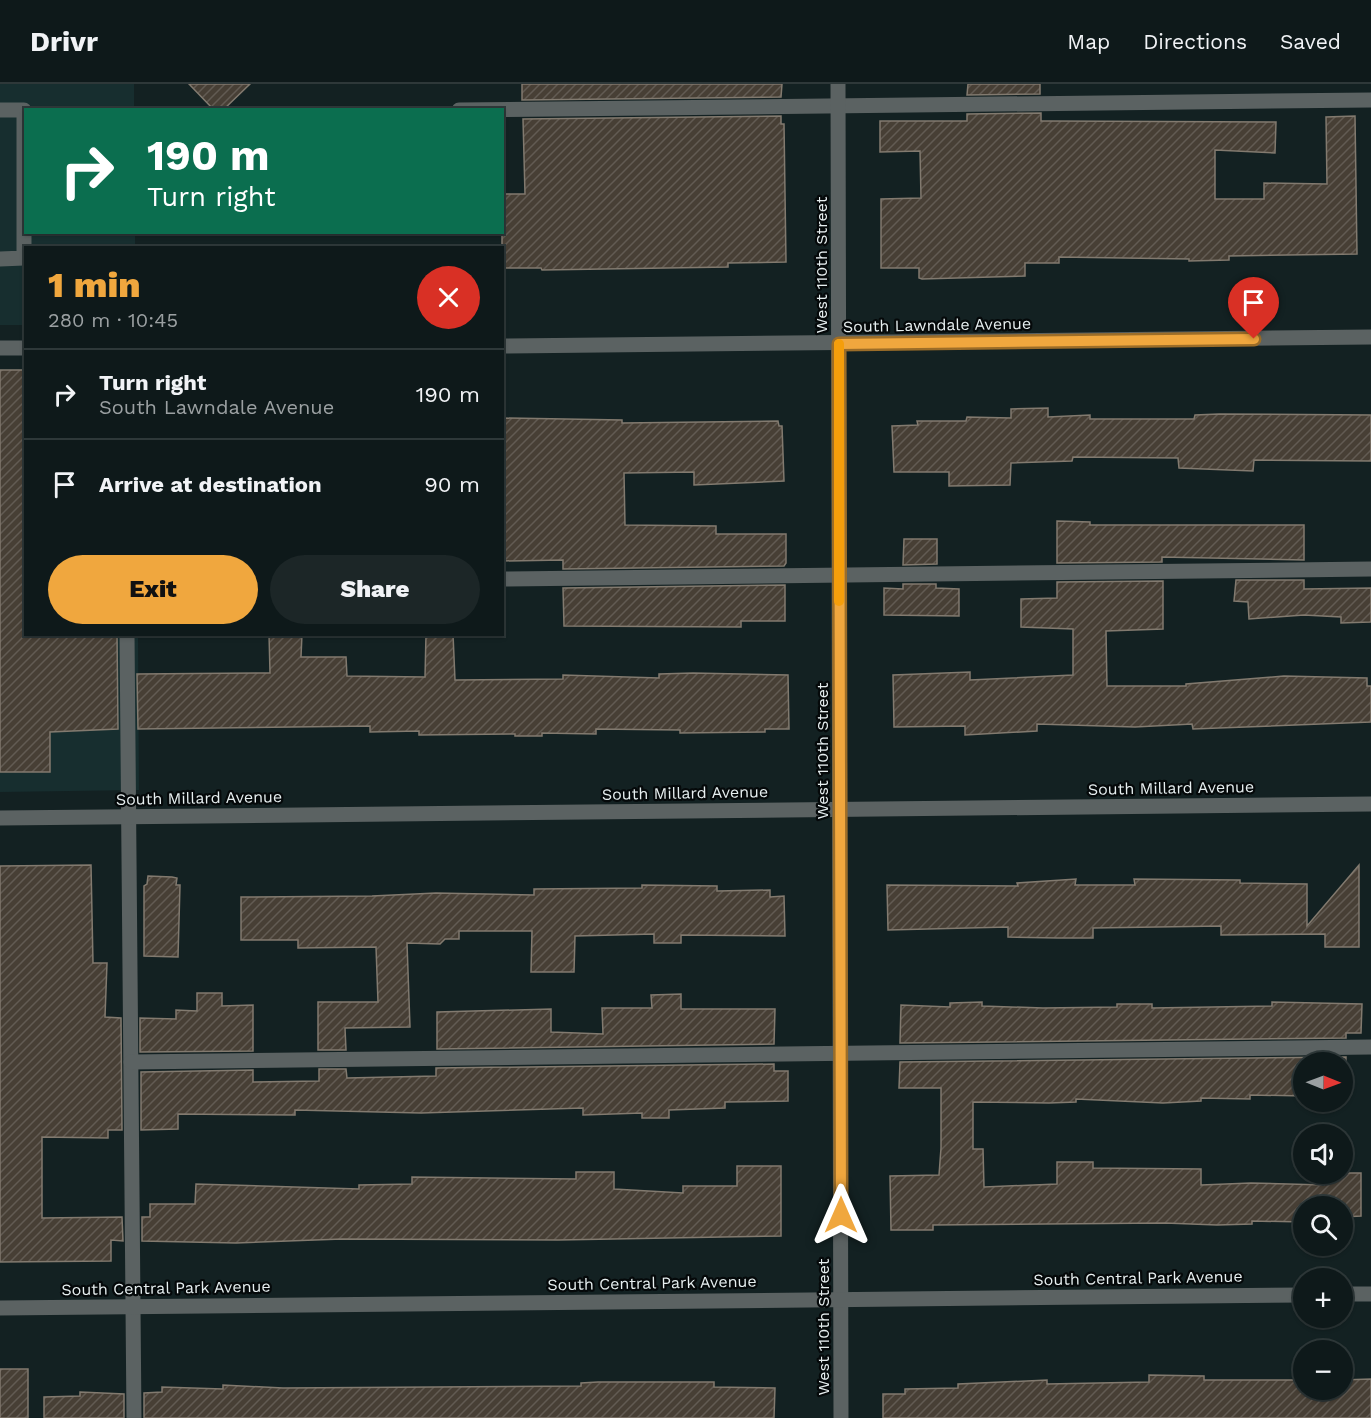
<!DOCTYPE html>
<meta charset="utf-8">
<style>
body{margin:0;font-family:"Work Sans",sans-serif;background:#1c2627;color:#f1f3f6;height:100vh;display:flex;flex-direction:column;font-size:22px;white-space:nowrap}
*{box-sizing:border-box;margin:0}
p{font-size:20px;color:#9ba0a2}
.icon{flex:none;width:33px;height:33px;fill:none;stroke:currentColor;stroke-width:2;stroke-linecap:round;stroke-linejoin:round}
.map{position:relative;flex:1;overflow:hidden}
.sheet{position:absolute;left:24px;top:162px;width:480px;height:390px;display:flex;flex-direction:column;background:#0e191a;border-radius:0px;box-shadow:0 2px 4px #0004,0 0 0 2px #2e3839}
.sheet>*{flex:none}
.banner{position:absolute;left:24px;top:24px;width:480px;height:126px;border-radius:0px;box-shadow:0 2px 4px #0004,0 0 0 2px #2e3839;background:#0b6e4f;color:#fff;overflow:hidden}
.needle{width:39px;rotate:91deg}
.buttons{position:absolute;left:1293px;top:968px;display:grid;gap:12px}
.buttons a{display:grid;place-items:center;width:60px;height:60px;border-radius:50%;background:#0e191a;box-shadow:0 2px 4px #0004,0 0 0 2px #2e3839;font-size:30px}
.pin{position:absolute;display:grid;place-items:center;width:51px;height:51px;color:#fff;margin:-62px -26px;border-radius:50% 50% 50% 0;rotate:-45deg;box-shadow:0 0 6px #0007}
.pin .icon{rotate:45deg}
.me{position:absolute;width:66px;margin:-33px;rotate:0deg;stroke-linejoin:round;filter:drop-shadow(0 0 4px #0008)}
.turn{display:flex;align-items:center;gap:21px;height:126px;padding:0 24px;font-size:27px}
.turn .icon{width:78px;height:78px;stroke-width:2.5}
.turn b{display:block;font-size:42px;line-height:51px}
.round{display:grid;place-items:center;flex:none;width:63px;height:63px;border-radius:32px;background:#1c2627}
.summary{display:flex;align-items:center;justify-content:space-between;height:102px;padding:0 24px}
h1{font-size:36px;font-weight:800;line-height:45px;color:#f0a73e}
.button{display:flex;gap:12px;margin-top:auto;padding:12px 24px}
.button a{flex:1;height:69px;border-radius:36px;background:#f0a73e;color:#111;font-size:24px;font-weight:800;line-height:69px;text-align:center}
.button a+a{background:#1c2627;color:#f1f3f6}
ul{padding:0;list-style:none}
li{display:flex;align-items:center;gap:18px;height:90px;padding:0 24px;border-top:2px solid #2e3839}
li div{flex:1}
li b{display:block;font-size:22px}
li em{font-style:normal}
header{display:flex;align-items:center;gap:36px;box-sizing:border-box;height:84px;padding:0 30px;background:#0e191a;border-bottom:2px solid #2e3839}
header strong{font-size:28px}
nav{display:flex;gap:33px;margin-inline-start:auto;font-size:21px}
.map>svg:first-child{display:block}
.built{fill:#172e2f}
.building{fill:url(#building-hatch);stroke:#827a6f;stroke-width:1.5}
.lines{fill:none;stroke-linecap:round;stroke-linejoin:round}
.lane{stroke:#5b6262;stroke-width:15}
.street{stroke:#5b6262;stroke-width:15}
.route-casing{stroke:#9c6d28;stroke-width:15}
.route{stroke:#f0a73e;stroke-width:10}
.slow{stroke:#f59e0b;stroke-width:10}
.labels{text-anchor:middle;dominant-baseline:central;stroke-width:4.5;stroke-linejoin:round;paint-order:stroke}
.street-label{font-size:16px;fill:#e7eff0;stroke:#05090a}
</style>
<header>
<strong>Drivr</strong>
<nav><a>Map</a><a>Directions</a><a>Saved</a></nav>
</header>
<div class="map">
<svg width="1371" height="1334" viewBox="0 0 1371 1334">
<defs>
<pattern id="building-hatch" width="6" height="6" patternUnits="userSpaceOnUse" patternTransform="scale(1.5)"><rect width="6" height="6" fill="#473f35"/><path d="M-1 1l2-2M0 6l6-6M5 7l2-2" fill="none" stroke="#625b53"/></pattern>
</defs>
<rect width="100%" height="100%" fill="#132122"/>
<g class="built">
<path d="M 0,0 L 134,0 L 134,25 L 26,26 L 26,148 L 135,149 L 135,163 L 26,164 L 25,241 L 0,241 Z"/>
<path d="M 0,285 L 25,285 L 26,550 L 138,551 L 139,706 L 0,708 Z"/>
</g>
<g class="building">
<path d="M 189,0 L 250,0 L 223,26 L 214,26 Z"/>
<path d="M 522,0 L 782,0 L 781,13 L 522,16 Z"/>
<path d="M 968,0 L 1040,0 L 1040,10 L 967,11 Z"/>
<path d="M 1041,29 L 1041,37 L 1051,37 L 1276,38 L 1275,69 L 1215,66 L 1215,115 L 1264,115 L 1264,99 L 1327,100 L 1326,33 L 1355,32 L 1357,170 L 1229,172 L 1229,176 L 1189,177 L 1189,175 L 1059,173 L 1059,179 L 1025,179 L 1025,192 L 922,195 L 919,194 L 919,184 L 881,184 L 881,115 L 921,114 L 920,67 L 880,68 L 880,37 L 967,37 L 967,30 Z"/>
<path d="M 781,32 L 781,40 L 784,40 L 786,178 L 728,179 L 728,183 L 542,186 L 541,184 L 502,184 L 502,110 L 525,110 L 523,35 Z"/>
<path d="M 0,286 L 23,286 L 23,298 L 26,298 L 26,324 L 23,324 L 26,550 L 117,550 L 118,645 L 50,648 L 50,688 L 0,688 Z"/>
<path d="M 1048,324 L 1048,333 L 1090,331 L 1090,335 L 1194,335 L 1195,331 L 1219,330 L 1371,331 L 1371,377 L 1254,376 L 1253,387 L 1179,384 L 1178,374 L 1073,373 L 1072,377 L 1011,379 L 1010,401 L 949,402 L 949,388 L 894,388 L 892,342 L 918,341 L 917,337 L 966,337 L 967,333 L 1011,334 L 1011,325 Z"/>
<path d="M 502,334 L 622,336 L 622,339 L 778,337 L 779,342 L 782,342 L 784,397 L 694,401 L 694,388 L 624,389 L 625,441 L 716,442 L 716,450 L 786,450 L 786,479 L 784,482 L 563,485 L 563,476 L 502,477 Z"/>
<path d="M 1057,437 L 1090,438 L 1090,441 L 1304,441 L 1304,476 L 1162,473 L 1162,478 L 1057,479 Z"/>
<path d="M 904,455 L 937,455 L 937,480 L 903,481 Z"/>
<path d="M 1236,496 L 1304,496 L 1304,505 L 1371,504 L 1371,538 L 1341,539 L 1341,533 L 1304,531 L 1249,535 L 1248,518 L 1234,517 Z"/>
<path d="M 1163,497 L 1163,545 L 1106,547 L 1107,602 L 1186,602 L 1186,600 L 1284,592 L 1367,594 L 1367,602 L 1371,602 L 1371,638 L 1193,645 L 1192,640 L 1135,643 L 1037,640 L 1037,647 L 965,651 L 965,642 L 894,643 L 893,591 L 970,588 L 970,596 L 1073,591 L 1073,545 L 1021,543 L 1021,515 L 1057,514 L 1057,498 Z"/>
<path d="M 903,500 L 936,500 L 936,504 L 959,505 L 959,532 L 884,531 L 884,504 L 903,505 Z"/>
<path d="M 785,501 L 785,537 L 741,537 L 741,543 L 564,542 L 563,504 Z"/>
<path d="M 269,550 L 302,550 L 301,573 L 346,573 L 347,592 L 425,593 L 426,550 L 453,550 L 455,596 L 563,595 L 563,591 L 659,594 L 659,590 L 693,589 L 788,591 L 789,645 L 765,645 L 765,648 L 680,649 L 680,646 L 596,645 L 596,650 L 542,649 L 542,652 L 515,652 L 515,650 L 419,651 L 419,647 L 370,648 L 370,642 L 138,645 L 137,590 L 270,589 Z"/>
<path d="M 91,781 L 93,879 L 107,879 L 105,933 L 121,934 L 122,1046 L 108,1046 L 108,1054 L 42,1053 L 42,1134 L 122,1133 L 123,1157 L 111,1156 L 111,1177 L 0,1178 L 0,782 Z"/>
<path d="M 1359,781 L 1359,863 L 1325,863 L 1325,850 L 1221,851 L 1221,842 L 1093,844 L 1093,854 L 1058,854 L 1008,853 L 1008,843 L 888,846 L 887,801 L 1018,802 L 1017,799 L 1076,795 L 1075,801 L 1135,801 L 1134,795 L 1240,796 L 1240,799 L 1307,800 L 1307,842 Z"/>
<path d="M 148,792 L 172,793 L 177,794 L 176,801 L 180,801 L 178,873 L 144,872 L 144,802 L 147,800 Z"/>
<path d="M 642,801 L 717,802 L 717,807 L 770,806 L 770,813 L 784,812 L 785,852 L 681,851 L 681,859 L 654,859 L 654,850 L 575,852 L 574,888 L 531,888 L 532,847 L 459,847 L 459,855 L 445,855 L 440,860 L 407,859 L 410,943 L 345,944 L 346,966 L 318,966 L 318,918 L 378,918 L 376,863 L 298,864 L 298,856 L 241,856 L 241,813 L 372,812 L 436,809 L 534,811 L 534,805 L 642,804 Z"/>
<path d="M 197,909 L 222,909 L 222,922 L 253,921 L 253,967 L 140,968 L 140,934 L 176,935 L 176,926 L 197,927 Z"/>
<path d="M 681,910 L 681,925 L 775,925 L 774,960 L 437,965 L 437,928 L 551,925 L 551,948 L 603,950 L 602,924 L 652,924 L 651,911 Z"/>
<path d="M 982,918 L 982,922 L 1043,924 L 1117,923 L 1117,920 L 1152,920 L 1152,924 L 1272,922 L 1272,918 L 1362,920 L 1361,949 L 1346,949 L 1346,954 L 900,959 L 901,921 L 950,923 L 950,919 Z"/>
<path d="M 1346,973 L 1345,1013 L 1342,1013 L 1342,978 L 1304,978 L 1304,1012 L 1250,1011 L 1250,1015 L 1201,1014 L 1201,1017 L 1163,1019 L 1076,1015 L 1076,1018 L 1049,1019 L 973,1018 L 973,1065 L 983,1065 L 984,1103 L 1057,1100 L 1057,1078 L 1093,1078 L 1093,1084 L 1201,1085 L 1201,1101 L 1251,1099 L 1324,1101 L 1324,1089 L 1361,1089 L 1361,1132 L 1342,1133 L 1342,1122 L 1304,1122 L 1304,1138 L 1252,1137 L 1252,1140 L 1217,1141 L 1165,1139 L 933,1141 L 933,1146 L 891,1146 L 890,1092 L 939,1091 L 941,1064 L 941,1004 L 899,1004 L 900,978 Z"/>
<path d="M 774,980 L 774,987 L 788,987 L 788,1017 L 725,1018 L 725,1024 L 669,1026 L 669,1034 L 642,1034 L 642,1029 L 583,1031 L 583,1024 L 421,1029 L 295,1026 L 295,1031 L 178,1030 L 178,1045 L 141,1046 L 141,988 L 253,986 L 253,998 L 319,997 L 319,985 L 346,985 L 347,994 L 436,992 L 436,984 Z"/>
<path d="M 737,1082 L 781,1082 L 781,1152 L 558,1156 L 342,1155 L 236,1159 L 142,1157 L 142,1133 L 150,1133 L 150,1120 L 195,1120 L 196,1100 L 359,1105 L 359,1101 L 412,1100 L 412,1093 L 576,1095 L 576,1088 L 614,1088 L 614,1105 L 683,1109 L 683,1102 L 737,1102 Z"/>
<rect x="0" y="1285" width="28" height="49"/>
<path d="M 1149,1291 L 1204,1292 L 1204,1296 L 1304,1296 L 1304,1305 L 1342,1305 L 1342,1296 L 1371,1295 L 1371,1334 L 883,1334 L 883,1310 L 905,1310 L 905,1305 L 958,1304 L 958,1300 L 1047,1296 L 1047,1300 L 1149,1298 Z"/>
<path d="M 598,1298 L 714,1298 L 714,1303 L 775,1304 L 774,1334 L 144,1334 L 144,1309 L 162,1308 L 162,1303 L 223,1305 L 223,1301 L 283,1304 L 581,1302 L 581,1299 Z"/>
<path d="M 80,1308 L 124,1310 L 124,1334 L 44,1334 L 44,1313 L 80,1312 Z"/>
</g>
<g class="lines">
<g class="lane">
<path d="M 0,26 L 24,26 L 24,174 L 0,175"/>
<path d="M 459,26 L 1371,16"/>
<path d="M 502,495 L 1371,485"/>
<path d="M 127,550 L 134,1334"/>
<path d="M 131,978 L 1371,963"/>
</g>
<g class="street">
<path d="M 838,0 L 841,1334"/>
<path d="M 502,262 L 1371,253"/>
<path d="M 0,264 L 26,264"/>
<path d="M 0,734 L 1371,720"/>
<path d="M 1342,1210 L 1371,1210"/>
<path d="M 0,1224 L 1304,1211"/>
</g>
</g>
<g class="lines">
<defs>
<path id="route" d="M 841,1131 L 839,260 L 1254,255"/>
</defs>
<use href="#route" class="route-casing"/>
<use href="#route" class="route"/>
<path class="slow" d="M 839,517 L 839,260"/>
</g>
<g class="labels">
<g class="street-label">
<text transform="translate(821 181) rotate(-90)">West 110th Street</text>
<text transform="translate(937 241) rotate(-1)">South Lawndale Avenue</text>
<text transform="translate(822 667) rotate(-90)">West 110th Street</text>
<text transform="translate(1171 704) rotate(-1)">South Millard Avenue</text>
<text transform="translate(685 709) rotate(-1)">South Millard Avenue</text>
<text transform="translate(199 714) rotate(-1)">South Millard Avenue</text>
<text transform="translate(1138 1194) rotate(-1)">South Central Park Avenue</text>
<text transform="translate(652 1199) rotate(-1)">South Central Park Avenue</text>
<text transform="translate(166 1204) rotate(-1)">South Central Park Avenue</text>
<text transform="translate(823 1243) rotate(-90)">West 110th Street</text>
</g>
</g>
</svg>
<div class="buttons">
<a><svg class="needle" viewBox="-14 -14 28 28"><path d="M0-13l5 13h-10z" fill="#e53935"/><path d="M0 13l5-13h-10z" fill="#9ba0a2"/></svg></a>
<a><svg class="icon" aria-label="sound" viewBox="0 0 24 24"><path d="M4 9h4l5-4v14l-5-4H4zM17 9q2 3 0 6"/></svg></a>
<a><svg class="icon" aria-label="search" viewBox="0 0 24 24"><circle cx="10" cy="10" r="6"/><path d="M15 15l6 6"/></svg></a>
<a>+</a>
<a>−</a>
</div>
<div class="pin" style="left:1254px;top:255px;background:#d93025"><svg class="icon" aria-label="arrive" viewBox="0 0 24 24"><path d="M6 21V4h12l-3 4 3 4H6"/></svg></div>
<svg class="me" style="left:841px;top:1131px" viewBox="-20 -20 40 40"><path d="M0-17L14 15 0 8-14 15z" fill="#f0a73e" stroke="#fff" stroke-width="4"/></svg>
<div class="banner">
<div class="turn"><svg class="icon" aria-label="right" viewBox="0 0 24 24"><path d="M7 20v-9h11M14 6l5 5-5 5"/></svg><div><b>190 m</b>Turn right</div></div>
</div>
<section class="sheet">
<div class="summary"><div><h1>1 min</h1><p>280 m · 10:45</p></div><a class="round" style="background:#d93025;color:#fff"><svg class="icon" aria-label="close" viewBox="0 0 24 24"><path d="M6 6l12 12M18 6L6 18"/></svg></a></div>
<ul>
<li><svg class="icon" aria-label="right" viewBox="0 0 24 24"><path d="M7 20v-9h11M14 6l5 5-5 5"/></svg><div><b>Turn right</b><p>South Lawndale Avenue</p></div><em>190 m</em></li>
<li><svg class="icon" aria-label="arrive" viewBox="0 0 24 24"><path d="M6 21V4h12l-3 4 3 4H6"/></svg><div><b>Arrive at destination</b></div><em>90 m</em></li>
</ul>
<div class="button"><a>Exit</a><a>Share</a></div>
</section>
</div>
